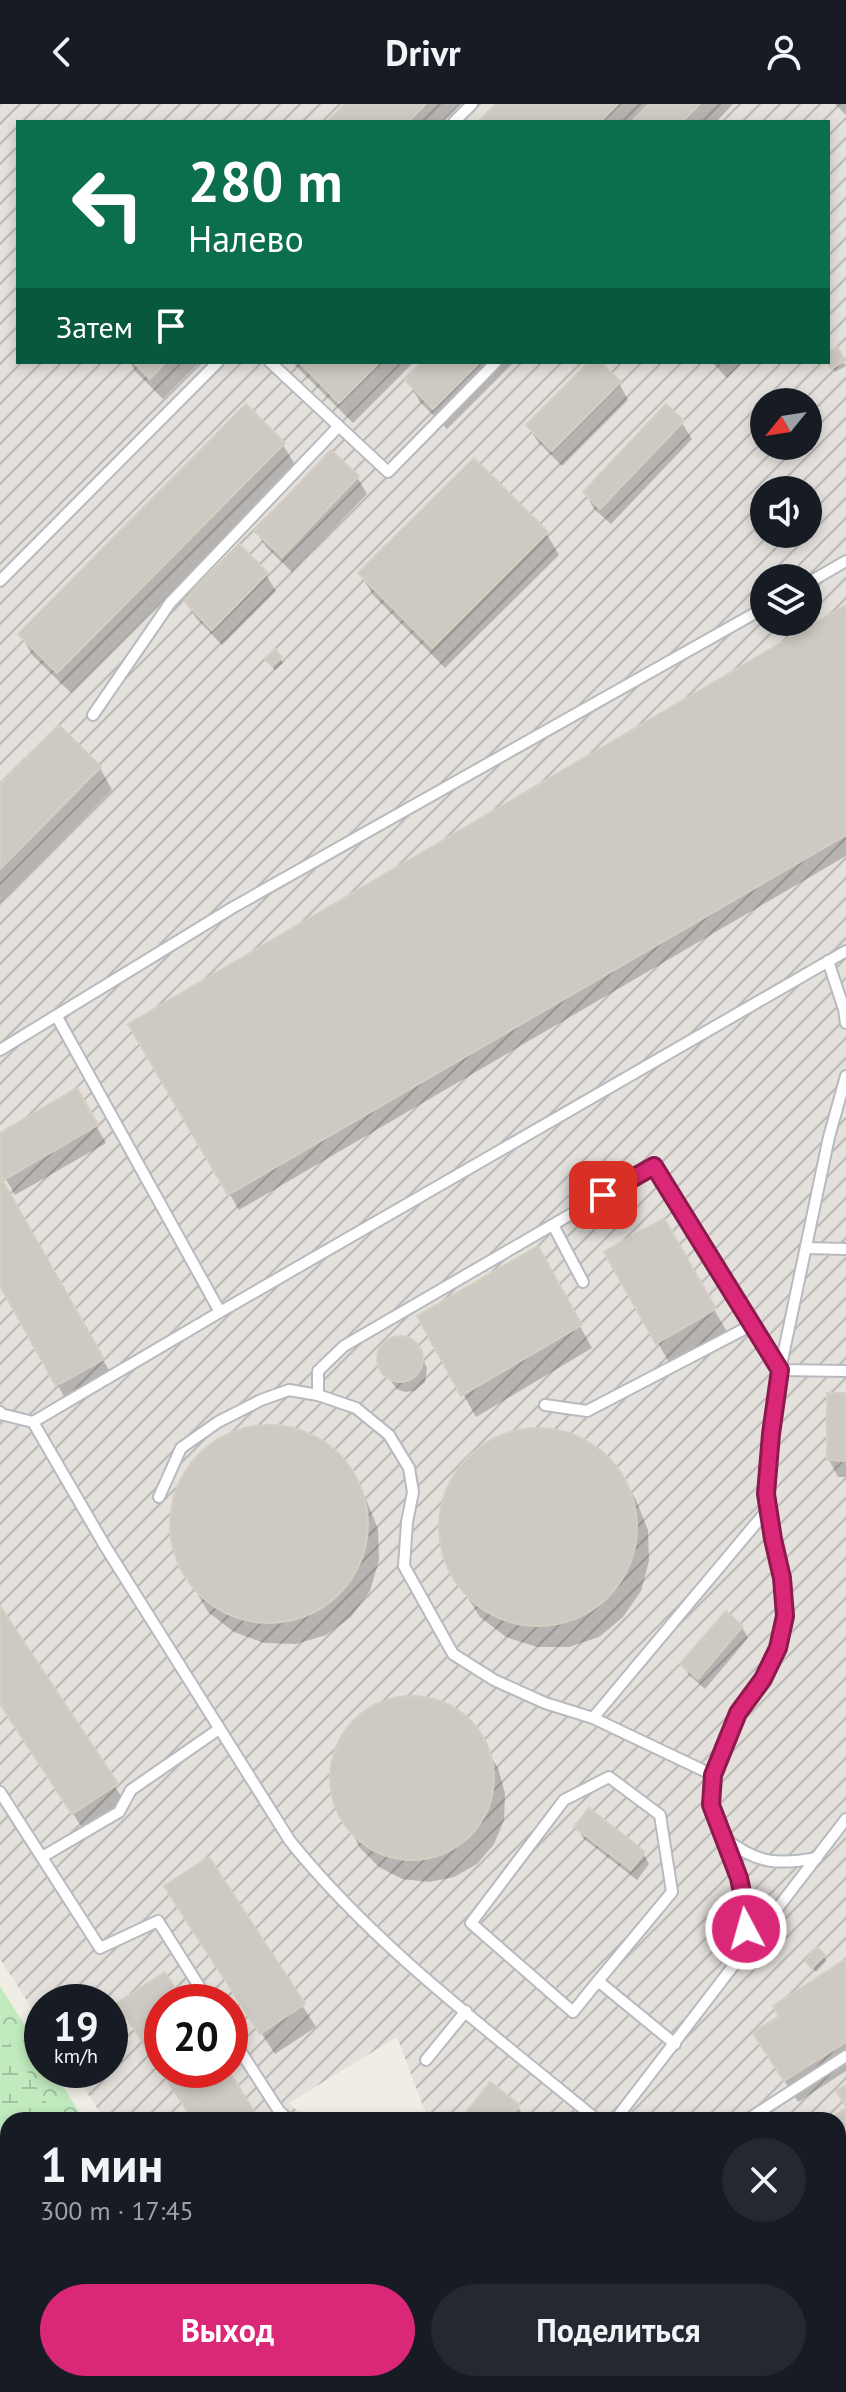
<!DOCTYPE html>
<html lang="ru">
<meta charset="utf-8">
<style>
body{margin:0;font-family:"PT Sans",sans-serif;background:#242831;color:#f1f3f6;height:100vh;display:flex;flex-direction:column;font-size:30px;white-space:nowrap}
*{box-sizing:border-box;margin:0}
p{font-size:26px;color:#9ea1a6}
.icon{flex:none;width:44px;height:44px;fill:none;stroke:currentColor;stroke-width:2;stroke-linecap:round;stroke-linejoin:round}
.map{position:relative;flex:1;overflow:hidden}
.drawer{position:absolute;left:0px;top:2008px;width:846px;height:280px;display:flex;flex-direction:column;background:#171b24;border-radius:24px 24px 0 0;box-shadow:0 4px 12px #0003}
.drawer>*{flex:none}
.top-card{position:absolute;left:16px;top:16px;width:814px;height:244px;border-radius:0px;box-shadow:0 4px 12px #0003;background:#0b6e4f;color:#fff;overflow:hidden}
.needle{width:52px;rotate:240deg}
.fabs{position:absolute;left:750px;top:284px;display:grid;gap:16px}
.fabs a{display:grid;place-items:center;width:72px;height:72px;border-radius:50%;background:#171b24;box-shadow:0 4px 12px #0003;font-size:40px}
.speed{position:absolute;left:24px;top:1880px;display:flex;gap:16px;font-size:40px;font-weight:700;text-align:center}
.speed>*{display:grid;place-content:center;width:104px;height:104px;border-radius:50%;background:#171b24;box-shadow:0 4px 12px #0003;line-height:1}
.speed small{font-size:20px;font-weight:400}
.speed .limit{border:12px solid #d22;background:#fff;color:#111}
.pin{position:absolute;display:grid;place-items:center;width:68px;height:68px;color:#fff;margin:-34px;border-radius:16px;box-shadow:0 4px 12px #0006}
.me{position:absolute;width:88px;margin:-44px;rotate:354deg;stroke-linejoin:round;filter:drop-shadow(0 0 6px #0008)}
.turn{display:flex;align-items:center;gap:28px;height:168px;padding:0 40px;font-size:36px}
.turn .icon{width:104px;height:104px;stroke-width:2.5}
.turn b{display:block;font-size:56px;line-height:68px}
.then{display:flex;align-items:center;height:76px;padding:0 40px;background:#0003;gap:16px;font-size:30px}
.round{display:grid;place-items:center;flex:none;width:84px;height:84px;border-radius:42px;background:#242831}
.summary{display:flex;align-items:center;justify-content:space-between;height:136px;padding:0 40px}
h1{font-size:48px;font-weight:700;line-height:60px}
.action{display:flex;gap:16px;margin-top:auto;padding:16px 40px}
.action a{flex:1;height:92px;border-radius:48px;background:#db2777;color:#fff;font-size:32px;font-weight:700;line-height:92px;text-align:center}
.action a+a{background:#242831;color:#f1f3f6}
header{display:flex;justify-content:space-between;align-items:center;height:104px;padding:0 40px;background:#171b24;font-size:36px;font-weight:700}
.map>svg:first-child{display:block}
.industrial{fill:url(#industrial-furrows);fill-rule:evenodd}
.forest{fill:url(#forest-crowns)}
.wetland{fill:url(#wetland-marsh)}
.shadow{fill:#0003}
.building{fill:#cdc9c3;stroke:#d6cec2;stroke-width:2}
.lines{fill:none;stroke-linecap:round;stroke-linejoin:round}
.lane-casing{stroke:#b7bbbf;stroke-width:14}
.street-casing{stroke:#b7bbbf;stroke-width:24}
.path{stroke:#96cca2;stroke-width:4;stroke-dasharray:8 4;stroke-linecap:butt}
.lane{stroke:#fff;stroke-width:10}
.street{stroke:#fff;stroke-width:20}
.route-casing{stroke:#8e194d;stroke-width:20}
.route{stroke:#db2777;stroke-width:14}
</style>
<header><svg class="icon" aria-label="back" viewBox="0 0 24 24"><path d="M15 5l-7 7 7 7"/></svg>Drivr<svg class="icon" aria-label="person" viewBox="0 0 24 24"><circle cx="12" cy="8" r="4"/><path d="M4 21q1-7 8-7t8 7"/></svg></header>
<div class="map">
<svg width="846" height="2288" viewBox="0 0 846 2288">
<defs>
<pattern id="industrial-furrows" width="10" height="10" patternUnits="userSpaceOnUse" patternTransform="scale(2)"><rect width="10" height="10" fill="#e4e0dc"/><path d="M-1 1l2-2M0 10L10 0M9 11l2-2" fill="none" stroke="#bcb9b6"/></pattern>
<pattern id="forest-crowns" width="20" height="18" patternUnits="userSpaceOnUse" patternTransform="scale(2)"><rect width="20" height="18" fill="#c1eabe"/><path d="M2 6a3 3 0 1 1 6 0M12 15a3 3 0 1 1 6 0" fill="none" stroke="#a0c19e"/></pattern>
<pattern id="wetland-marsh" width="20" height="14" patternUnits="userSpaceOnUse" patternTransform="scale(2)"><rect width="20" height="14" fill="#c1eabe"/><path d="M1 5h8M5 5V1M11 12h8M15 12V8" fill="none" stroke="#a0c19e"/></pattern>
</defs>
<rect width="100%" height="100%" fill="#f0ede4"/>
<path class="industrial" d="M 0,0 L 846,0 L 846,2163 L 838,2167 L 838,2016 L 432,2016 L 426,2010 L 397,1933 L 289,1999 L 307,2016 L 105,2016 L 72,1966 L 110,1966 L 110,1898 L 42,1898 L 42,1920 L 0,1855 ZM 18,18 L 828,18 L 828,258 L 18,258 ZM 764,298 L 808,298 L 808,342 L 764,342 ZM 764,386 L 808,386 L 808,430 L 764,430 ZM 764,474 L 808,474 L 808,518 L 764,518 ZM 162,1898 L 230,1898 L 230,1966 L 162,1966 Z"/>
<path class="forest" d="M 0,1882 L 42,1949 L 42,1966 L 53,1966 L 84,2016 L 8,2016 L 0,2040 Z"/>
<path class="wetland" d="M 0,1924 L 57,2016 L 8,2016 L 8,2280 L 220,2280 L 225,2288 L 0,2288 Z"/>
<g class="shadow">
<path d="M 343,0 L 460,0 L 442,18 L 330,18 L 346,2 Z"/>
<path d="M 498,0 L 733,0 L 716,18 L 480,18 Z"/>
<path d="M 835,0 L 846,0 L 846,11 Z"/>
<path d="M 836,246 L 846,262 L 835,268 L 828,257 Z"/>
<path d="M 130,258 L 200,258 L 163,295 L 135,267 Z"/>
<path d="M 292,258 L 414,258 L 353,319 Z"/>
<path d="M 425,258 L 514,258 L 447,325 L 420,298 L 407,276 Z"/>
<path d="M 592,258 L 598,258 L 619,279 L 628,296 L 562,362 L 538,338 L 528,322 Z"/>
<path d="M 712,258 L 743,258 L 727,274 Z"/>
<path d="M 682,319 L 692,335 L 611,420 L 594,405 L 585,388 Z"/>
<path d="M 283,341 L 296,362 L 71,589 L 33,552 L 20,530 Z"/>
<path d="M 357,373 L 367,390 L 292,468 L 266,443 L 256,427 Z"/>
<path d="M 546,429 L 559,451 L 445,564 L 373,491 L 360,470 Z"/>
<path d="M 266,471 L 276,487 L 222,541 L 196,514 L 186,498 Z"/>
<path d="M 846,503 L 846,752 L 239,1106 L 131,920 Z"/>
<path d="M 280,554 L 283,559 L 275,566 L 270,560 Z"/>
<path d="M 100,664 L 112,686 L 0,799 L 0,684 Z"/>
<path d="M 76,987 L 106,1039 L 15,1091 L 0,1065 L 0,1031 Z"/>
<path d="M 0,1076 L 115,1277 L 70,1303 L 0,1178 Z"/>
<path d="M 663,1117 L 727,1228 L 670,1260 L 607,1149 Z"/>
<path d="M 537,1145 L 592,1244 L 476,1313 L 420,1213 Z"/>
<path d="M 401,1234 L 410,1237 L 417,1243 L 427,1264 L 425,1278 L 414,1287 L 405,1288 L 397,1285 L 380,1263 L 379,1253 L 382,1245 L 392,1236 Z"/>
<path d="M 846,1291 L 846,1373 L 838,1373 L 829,1356 Z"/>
<path d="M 275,1323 L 306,1331 L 333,1348 L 353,1372 L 366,1395 L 378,1425 L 379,1456 L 370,1487 L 351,1513 L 326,1531 L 296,1540 L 264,1539 L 234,1528 L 208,1508 L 178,1456 L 172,1424 L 175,1392 L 190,1363 L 213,1340 L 242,1327 Z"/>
<path d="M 544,1324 L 576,1332 L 603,1349 L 623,1373 L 636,1396 L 648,1426 L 649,1457 L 641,1487 L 623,1513 L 599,1533 L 569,1543 L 537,1543 L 506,1533 L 480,1513 L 448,1462 L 440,1429 L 443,1396 L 458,1366 L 481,1342 L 511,1328 Z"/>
<path d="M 0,1505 L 128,1703 L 87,1731 L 0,1599 Z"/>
<path d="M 742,1523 L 748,1534 L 705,1585 L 689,1571 L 682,1560 Z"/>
<path d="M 397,1595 L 423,1595 L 449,1603 L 470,1619 L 498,1664 L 505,1689 L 504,1716 L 494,1740 L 477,1760 L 454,1773 L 429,1778 L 402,1775 L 379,1763 L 360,1744 L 335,1697 L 332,1670 L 337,1644 L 351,1621 L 372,1604 Z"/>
<path d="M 577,1723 L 643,1749 L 649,1760 L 637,1776 L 583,1734 Z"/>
<path d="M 208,1755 L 316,1923 L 275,1950 L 179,1804 Z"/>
<path d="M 824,1852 L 826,1857 L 816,1868 L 807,1857 Z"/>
<path d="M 846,1858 L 846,1967 L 798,1998 L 768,1951 L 782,1913 Z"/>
<path d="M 518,2003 L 526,2016 L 462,2016 Z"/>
<path d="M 846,2006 L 846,2080 L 838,2086 L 838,2016 L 831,2016 Z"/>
</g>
<g class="building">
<path d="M 345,0 L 426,0 L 408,18 L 327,18 Z"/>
<path d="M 496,0 L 618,0 L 600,18 L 478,18 Z"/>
<path d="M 649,0 L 700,0 L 682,18 L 631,18 Z"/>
<path d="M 837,243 L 845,257 L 831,265 L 827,258 L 828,248 Z"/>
<path d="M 133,258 L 166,258 L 150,275 Z"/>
<path d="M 299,258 L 380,258 L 339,299 Z"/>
<path d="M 422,258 L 480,258 L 433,305 L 405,276 Z"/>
<path d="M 589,258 L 600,258 L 621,278 L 552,347 L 526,321 Z"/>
<path d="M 246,300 L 285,339 L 57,569 L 18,530 Z"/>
<path d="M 666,300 L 684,317 L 600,405 L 583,388 Z"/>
<path d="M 331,346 L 359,372 L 282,453 L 254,427 Z"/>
<path d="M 474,354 L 548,428 L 432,544 L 358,469 Z"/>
<path d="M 240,441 L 268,469 L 212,526 L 184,497 Z"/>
<path d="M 846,501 L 846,731 L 228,1091 L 128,920 Z"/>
<path d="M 275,545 L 282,553 L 272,562 L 265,555 Z"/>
<path d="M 59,621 L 101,663 L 0,765 L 0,681 Z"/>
<path d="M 77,984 L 98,1021 L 4,1076 L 0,1069 L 0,1029 Z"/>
<path d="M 0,1072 L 104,1255 L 56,1282 L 0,1182 Z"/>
<path d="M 664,1114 L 716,1205 L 656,1240 L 604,1148 Z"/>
<path d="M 538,1142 L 582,1221 L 461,1292 L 417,1212 Z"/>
<circle cx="400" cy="1255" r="23"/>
<path d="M 827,1289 L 846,1289 L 846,1357 L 827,1356 Z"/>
<circle cx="269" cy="1420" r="99"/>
<circle cx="538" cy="1423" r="99"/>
<path d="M 0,1502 L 118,1680 L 72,1710 L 0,1600 Z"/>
<path d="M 726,1507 L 743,1522 L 698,1575 L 680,1560 Z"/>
<circle cx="412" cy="1674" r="82"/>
<path d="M 589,1704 L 645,1748 L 631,1766 L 574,1723 Z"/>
<path d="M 209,1753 L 305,1900 L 260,1930 L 164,1782 Z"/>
<path d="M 817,1843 L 825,1851 L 812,1864 L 805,1857 Z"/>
<path d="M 846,1855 L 846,1938 L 784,1977 L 753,1929 L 779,1912 L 773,1902 Z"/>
<path d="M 165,1868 L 184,1898 L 162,1898 L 162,1966 L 228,1966 L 260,2016 L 193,2016 L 117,1899 Z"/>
<path d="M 490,1978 L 520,2001 L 508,2016 L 460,2016 Z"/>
<path d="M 846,1981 L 846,2002 L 836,1987 Z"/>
<path d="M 846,2004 L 846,2050 L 838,2056 L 838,2016 L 828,2016 Z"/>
</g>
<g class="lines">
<defs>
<g id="lane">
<path d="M 454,18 L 472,0"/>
<path d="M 270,258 L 388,368 L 496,258"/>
<path d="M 0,477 L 218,258"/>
<path d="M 808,479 L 846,457"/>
<path d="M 93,611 L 170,499 L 338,323"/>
<path d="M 828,857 L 844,905 L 846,919"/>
<path d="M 0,946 L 232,804 L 764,504"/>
<path d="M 553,1121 L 583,1178"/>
<path d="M 806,1144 L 846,1145"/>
<path d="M 220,1208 L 846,847"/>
<path d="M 318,1291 L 318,1267 L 344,1242 L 654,1062 L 780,1266 L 846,1267"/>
<path d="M 545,1301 L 587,1307 L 752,1221"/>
<path d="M 0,1308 L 1,1310 L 33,1318 L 105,1442 L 290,1737 C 377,1845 491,1928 597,2016"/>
<path d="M 33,1318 L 220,1208 L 57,913"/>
<path d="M 159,1393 L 181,1344 L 218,1318 L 261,1296 L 289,1286 L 318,1291 L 356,1304 L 389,1331 L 409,1364 L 413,1388 L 407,1418 L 404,1462 L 453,1550 L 494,1576 L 545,1599 L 593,1614 L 713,1671"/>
<path d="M 593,1614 L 768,1405"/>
<path d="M 0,1688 L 100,1844 L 158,1817 L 209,1898"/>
<path d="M 726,1735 C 757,1760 779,1761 817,1754"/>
<path d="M 42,1753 L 119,1708 L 131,1686 L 219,1625"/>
<path d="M 746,1846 L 745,1803 L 739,1774 L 711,1701 L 713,1671 L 738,1609 L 763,1575 L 778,1544 L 785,1512 L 782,1474 L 773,1435 L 766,1390 L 771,1330 L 780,1266 L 829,1033 L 846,972"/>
<path d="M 598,1877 L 573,1908 L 471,1819 L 564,1696 L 609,1673 L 660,1711 L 672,1788 L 598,1877 L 675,1940"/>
<path d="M 230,1931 L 279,2007 L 289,2016"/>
<path d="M 426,1956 L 466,1907"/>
<path d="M 615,2016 L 846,1715"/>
<path d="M 747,2016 L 846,1952"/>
<path d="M 838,2135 L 846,2130"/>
<path d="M 334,2288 L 341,2280 L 353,2288"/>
</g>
<g id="street">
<path d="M 384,2288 L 387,2280"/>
<path d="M 415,2288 L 423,2280"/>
</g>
</defs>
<use href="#lane" class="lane-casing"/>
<use href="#street" class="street-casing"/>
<path class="path" d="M 543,2288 L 546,2280"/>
<use href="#lane" class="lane"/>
<use href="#street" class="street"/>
</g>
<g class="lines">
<defs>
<path id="route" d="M 603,1091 L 654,1062 L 780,1266 L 771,1330 L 766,1390 L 773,1435 L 782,1474 L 785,1512 L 778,1544 L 763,1575 L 738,1609 L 713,1671 L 711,1701 L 739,1774 L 745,1803 L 746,1825"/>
</defs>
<use href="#route" class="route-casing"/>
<use href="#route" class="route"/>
</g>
</svg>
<div class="fabs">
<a><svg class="needle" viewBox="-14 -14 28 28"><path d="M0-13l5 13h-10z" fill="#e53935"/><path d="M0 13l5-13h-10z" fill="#9ea1a6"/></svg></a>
<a><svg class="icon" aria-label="sound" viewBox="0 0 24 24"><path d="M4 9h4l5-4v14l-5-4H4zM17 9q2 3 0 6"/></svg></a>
<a><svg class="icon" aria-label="layers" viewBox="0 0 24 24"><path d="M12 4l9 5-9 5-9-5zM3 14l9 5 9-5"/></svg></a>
</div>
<div class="speed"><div>19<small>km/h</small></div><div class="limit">20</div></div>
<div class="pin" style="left:603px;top:1091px;background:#d93025"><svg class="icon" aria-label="arrive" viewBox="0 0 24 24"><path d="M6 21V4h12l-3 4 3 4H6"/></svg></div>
<svg class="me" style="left:746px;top:1825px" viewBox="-20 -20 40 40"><circle r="17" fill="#db2777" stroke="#fff" stroke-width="3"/><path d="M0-11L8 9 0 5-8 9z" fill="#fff"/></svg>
<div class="top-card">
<div class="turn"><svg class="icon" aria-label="left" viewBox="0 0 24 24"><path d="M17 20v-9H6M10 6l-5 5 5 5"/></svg><div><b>280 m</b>Налево</div></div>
<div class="then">Затем<svg class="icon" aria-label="arrive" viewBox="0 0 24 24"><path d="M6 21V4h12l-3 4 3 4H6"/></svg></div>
</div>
<section class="drawer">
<div class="summary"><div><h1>1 мин</h1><p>300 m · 17:45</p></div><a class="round"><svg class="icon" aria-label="close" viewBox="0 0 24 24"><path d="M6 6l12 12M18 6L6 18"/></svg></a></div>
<div class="action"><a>Выход</a><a>Поделиться</a></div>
</section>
</div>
